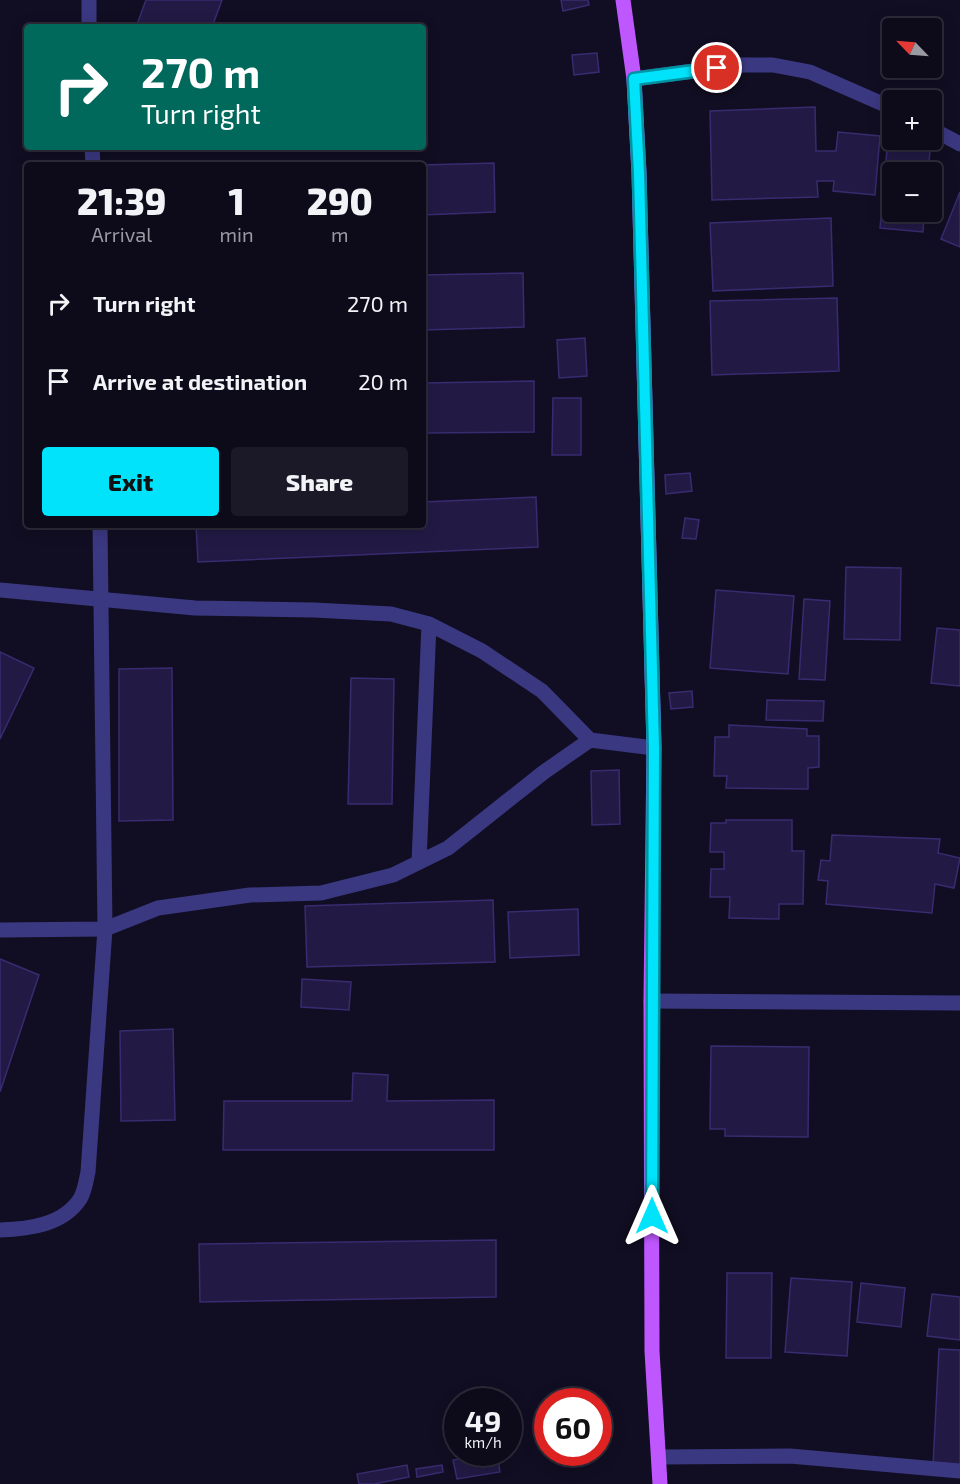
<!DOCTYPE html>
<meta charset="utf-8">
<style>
body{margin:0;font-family:"Exo 2",sans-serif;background:#1b1827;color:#f1f3f6;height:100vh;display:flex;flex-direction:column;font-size:22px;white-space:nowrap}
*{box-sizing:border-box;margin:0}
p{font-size:20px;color:#9a9aa2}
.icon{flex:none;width:33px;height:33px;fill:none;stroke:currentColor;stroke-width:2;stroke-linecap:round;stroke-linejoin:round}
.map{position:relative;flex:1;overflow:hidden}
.side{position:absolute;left:24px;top:162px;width:402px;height:366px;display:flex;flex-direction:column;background:#0d0a1a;border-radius:6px;box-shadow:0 3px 15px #0003,0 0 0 2px #2d2b39}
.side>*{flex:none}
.guide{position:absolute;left:24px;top:24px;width:402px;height:126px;border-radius:6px;box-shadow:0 3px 15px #0003,0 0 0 2px #2d2b39;background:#00695c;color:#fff;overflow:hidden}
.needle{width:39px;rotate:295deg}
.fabs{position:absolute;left:882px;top:18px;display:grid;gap:12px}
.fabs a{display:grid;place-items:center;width:60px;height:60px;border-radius:6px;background:#0d0a1a;box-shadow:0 3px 15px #0003,0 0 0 2px #2d2b39;font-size:30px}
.speed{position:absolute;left:444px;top:1388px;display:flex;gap:12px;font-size:30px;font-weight:700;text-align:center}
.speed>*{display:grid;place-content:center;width:78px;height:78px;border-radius:50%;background:#0d0a1a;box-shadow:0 3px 15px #0003,0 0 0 2px #2d2b39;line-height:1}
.speed small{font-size:15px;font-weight:400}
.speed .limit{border:9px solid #d22;background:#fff;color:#111}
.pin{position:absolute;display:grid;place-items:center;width:51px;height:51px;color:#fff;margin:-26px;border:3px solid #fff;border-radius:50%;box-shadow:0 2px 6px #0007}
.me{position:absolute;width:66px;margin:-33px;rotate:0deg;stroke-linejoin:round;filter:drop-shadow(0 0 4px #0008)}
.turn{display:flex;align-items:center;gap:21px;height:126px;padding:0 18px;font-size:27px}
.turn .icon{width:78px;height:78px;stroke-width:2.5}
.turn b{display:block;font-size:42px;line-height:51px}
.eta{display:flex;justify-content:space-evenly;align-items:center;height:102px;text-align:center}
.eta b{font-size:36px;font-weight:800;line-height:42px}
.button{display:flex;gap:12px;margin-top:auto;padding:12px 18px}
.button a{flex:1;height:69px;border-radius:6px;background:#00e3fb;color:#111;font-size:24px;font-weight:800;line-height:69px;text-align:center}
.button a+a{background:#1b1827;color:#f1f3f6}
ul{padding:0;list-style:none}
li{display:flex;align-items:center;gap:18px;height:78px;padding:0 18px}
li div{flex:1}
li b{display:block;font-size:22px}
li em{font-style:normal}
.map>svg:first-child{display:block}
.building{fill:#221a44;stroke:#392b70;stroke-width:1.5}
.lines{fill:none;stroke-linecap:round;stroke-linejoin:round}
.street{stroke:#3b3882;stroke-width:15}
.primary{stroke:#bf57ff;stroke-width:15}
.route-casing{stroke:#0094a3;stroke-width:15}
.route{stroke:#00e3fb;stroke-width:10}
</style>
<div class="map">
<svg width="960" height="1484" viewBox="0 0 960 1484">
<rect width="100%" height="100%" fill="#110e23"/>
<g class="building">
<path d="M 146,0 L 222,0 L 212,27 L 136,27 Z"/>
<path d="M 561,0 L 588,0 L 589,5 L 563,11 Z"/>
<path d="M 597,53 L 599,72 L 574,75 L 572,55 Z"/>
<path d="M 815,107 L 816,151 L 836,151 L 838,132 L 880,136 L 875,195 L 833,191 L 834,181 L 817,181 L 818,197 L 712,200 L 710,111 Z"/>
<path d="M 888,138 L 931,141 L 928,172 L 892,172 L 892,212 L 924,212 L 923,232 L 880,228 Z"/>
<path d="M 494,163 L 495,212 L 423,215 L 423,165 Z"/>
<path d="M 960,192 L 960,247 L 941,239 Z"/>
<path d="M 831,218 L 833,286 L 713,291 L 710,223 Z"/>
<path d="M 523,273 L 524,327 L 423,330 L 423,275 Z"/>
<path d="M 837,298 L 839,371 L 712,375 L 710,301 Z"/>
<path d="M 585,338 L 587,376 L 559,378 L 557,340 Z"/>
<path d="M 534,381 L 534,432 L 423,433 L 423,383 Z"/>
<path d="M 553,398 L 581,398 L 581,455 L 552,455 Z"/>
<path d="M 690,473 L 692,491 L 666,494 L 665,475 Z"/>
<path d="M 536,497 L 538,547 L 198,562 L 196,525 L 423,525 L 423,502 Z"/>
<path d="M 685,518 L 699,520 L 696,539 L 682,538 Z"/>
<path d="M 846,567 L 901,568 L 900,640 L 844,639 Z"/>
<path d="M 716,590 L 794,596 L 788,674 L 710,668 Z"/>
<path d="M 804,599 L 830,601 L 825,680 L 799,679 Z"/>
<path d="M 937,628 L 960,630 L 960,686 L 931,683 Z"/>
<path d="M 0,652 L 34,668 L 0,739 Z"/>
<path d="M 172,668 L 173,820 L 119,821 L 119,669 Z"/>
<path d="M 351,678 L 394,679 L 392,804 L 348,804 Z"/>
<path d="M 692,691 L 693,707 L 671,709 L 669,693 Z"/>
<path d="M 767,700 L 824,701 L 823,721 L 766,720 Z"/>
<path d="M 729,725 L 807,729 L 807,736 L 819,736 L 819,767 L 808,768 L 808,789 L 726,788 L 727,776 L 714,776 L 715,737 L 729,737 Z"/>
<path d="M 619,770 L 620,824 L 592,825 L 591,771 Z"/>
<path d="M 726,820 L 792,820 L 792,851 L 804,851 L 803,904 L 779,904 L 779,919 L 729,918 L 730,897 L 710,897 L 711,869 L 724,869 L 724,852 L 710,852 L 711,823 L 726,823 Z"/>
<path d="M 832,835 L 940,839 L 938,853 L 960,858 L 954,888 L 935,884 L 932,913 L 826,904 L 828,881 L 818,880 L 821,860 L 830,861 Z"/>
<path d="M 493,900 L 495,962 L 307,967 L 305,906 Z"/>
<path d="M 578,909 L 579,955 L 510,958 L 508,912 Z"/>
<path d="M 0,959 L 39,975 L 0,1092 Z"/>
<path d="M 302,979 L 351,982 L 349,1010 L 301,1007 Z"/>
<path d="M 173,1029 L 175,1120 L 121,1121 L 120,1031 Z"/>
<path d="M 711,1046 L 809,1047 L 808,1137 L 725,1136 L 725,1129 L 710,1129 Z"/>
<path d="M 353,1073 L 388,1075 L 387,1101 L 494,1100 L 494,1150 L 223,1150 L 224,1101 L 352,1101 Z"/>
<path d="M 496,1240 L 496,1297 L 200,1302 L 199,1244 Z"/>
<path d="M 727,1273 L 772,1273 L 771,1358 L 726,1358 Z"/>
<path d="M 791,1278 L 852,1282 L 847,1356 L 785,1352 Z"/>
<path d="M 861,1283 L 905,1288 L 901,1327 L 857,1322 Z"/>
<path d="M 932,1294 L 960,1297 L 960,1340 L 927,1336 Z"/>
<path d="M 939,1349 L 960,1350 L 960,1466 L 933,1465 Z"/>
<path d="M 497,1452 L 500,1472 L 457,1479 L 453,1460 Z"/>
<path d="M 407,1465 L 409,1477 L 374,1484 L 359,1484 L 357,1474 Z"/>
<path d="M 442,1465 L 443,1472 L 417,1477 L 416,1469 Z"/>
</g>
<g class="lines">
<g class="street">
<path d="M 89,0 L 89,27"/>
<path d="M 634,79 L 738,65 L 773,65 L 810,72 L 892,108"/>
<path d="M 932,129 L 960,144"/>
<path d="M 92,147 L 93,165"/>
<path d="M 0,590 L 195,608 L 314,610 L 391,614 L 429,624 L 482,651 L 542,691 L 590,740 L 654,748"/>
<path d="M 419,862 L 429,624"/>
<path d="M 0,930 L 105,929 L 158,908 L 250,895 L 321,893 L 393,875 L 448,848 L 544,772 L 590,740"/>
<path d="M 651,1001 L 960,1003"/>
<path d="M 0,1230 C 29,1229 63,1225 80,1199 C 85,1191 86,1180 88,1172 L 105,929 L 100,525"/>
<path d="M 659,1457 L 790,1456 L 960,1471"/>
</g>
<path class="primary" d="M 623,0 L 634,79 L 639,173 L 654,748 L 651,1001 L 652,1351 L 660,1484"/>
</g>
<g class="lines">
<defs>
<path id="route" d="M 652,1216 L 654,748 L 639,173 L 634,79 L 717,68"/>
</defs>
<use href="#route" class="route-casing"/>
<use href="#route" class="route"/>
</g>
</svg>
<div class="fabs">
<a><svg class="needle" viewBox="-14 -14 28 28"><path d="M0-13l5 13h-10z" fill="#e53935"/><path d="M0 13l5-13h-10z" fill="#9a9aa2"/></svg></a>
<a>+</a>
<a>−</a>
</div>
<div class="speed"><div>49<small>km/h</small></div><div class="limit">60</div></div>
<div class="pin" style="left:717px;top:68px;background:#d93025"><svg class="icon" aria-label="arrive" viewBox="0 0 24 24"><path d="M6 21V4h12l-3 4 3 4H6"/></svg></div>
<svg class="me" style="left:652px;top:1216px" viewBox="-20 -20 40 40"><path d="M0-17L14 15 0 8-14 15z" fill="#00e3fb" stroke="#fff" stroke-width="4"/></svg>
<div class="guide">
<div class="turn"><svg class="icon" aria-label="right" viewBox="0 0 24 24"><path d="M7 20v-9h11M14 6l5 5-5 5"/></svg><div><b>270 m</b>Turn right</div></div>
</div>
<section class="side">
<div class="eta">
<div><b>21:39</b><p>Arrival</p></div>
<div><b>1</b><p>min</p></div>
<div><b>290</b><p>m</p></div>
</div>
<ul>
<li><svg class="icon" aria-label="right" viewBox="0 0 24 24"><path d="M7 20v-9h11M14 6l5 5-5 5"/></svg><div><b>Turn right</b></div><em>270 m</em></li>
<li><svg class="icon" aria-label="arrive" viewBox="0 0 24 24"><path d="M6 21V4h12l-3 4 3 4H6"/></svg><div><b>Arrive at destination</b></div><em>20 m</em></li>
</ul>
<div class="button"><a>Exit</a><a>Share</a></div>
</section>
</div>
